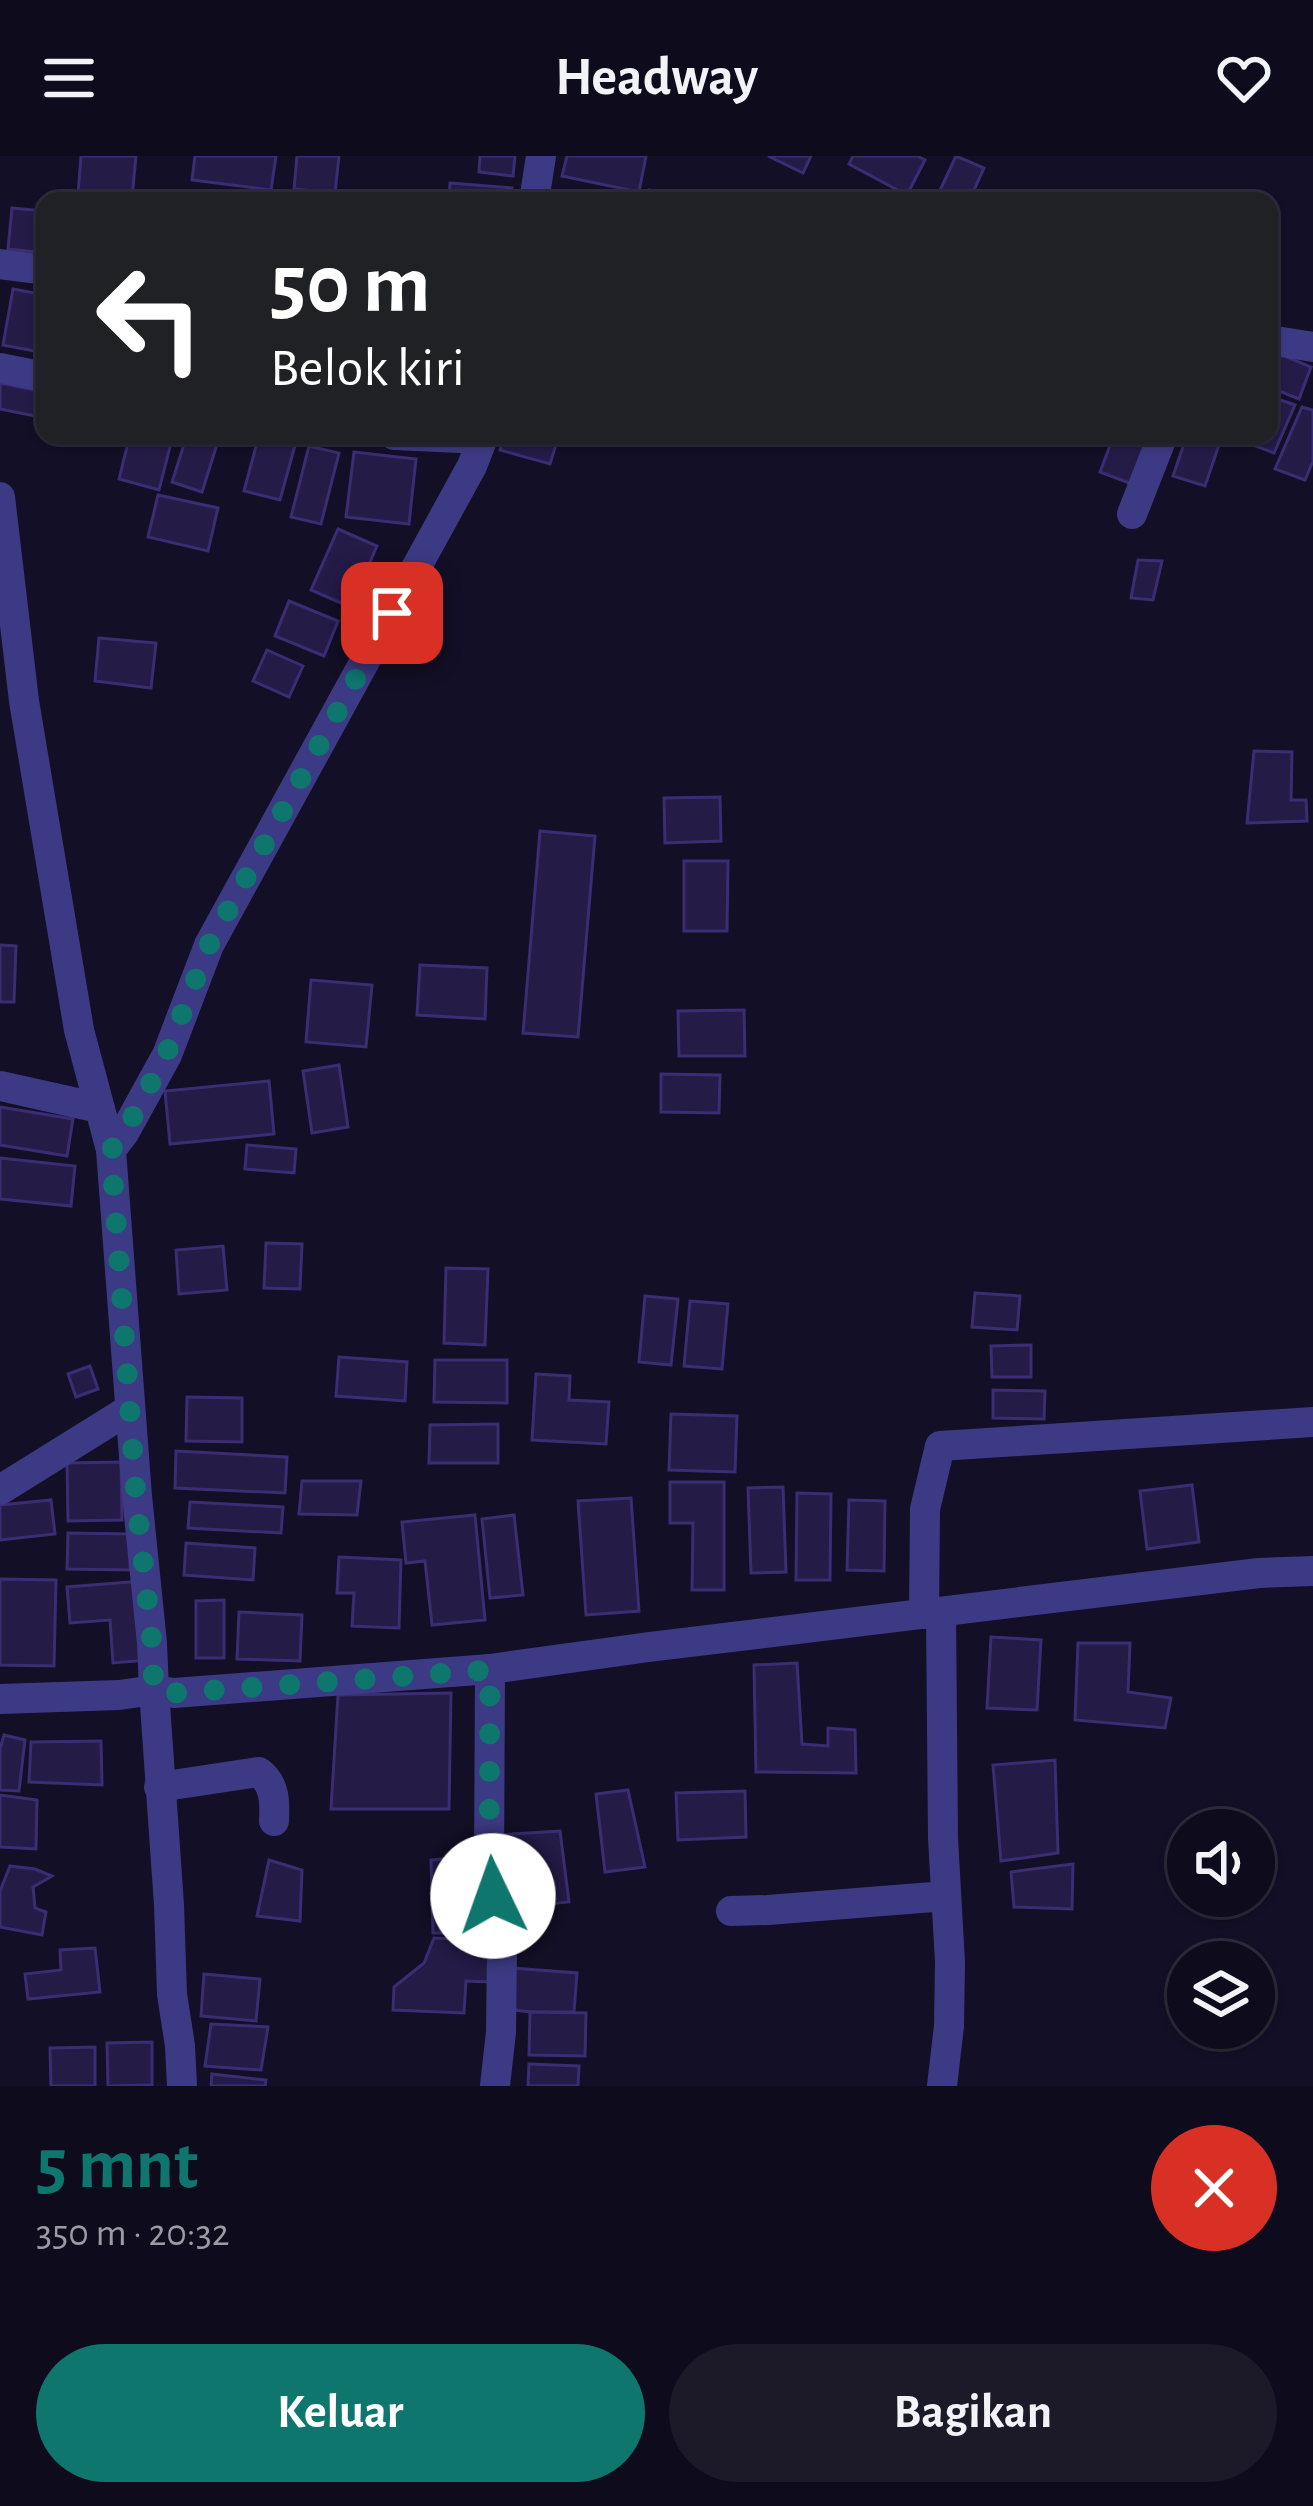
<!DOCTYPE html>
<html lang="id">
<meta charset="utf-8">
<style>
body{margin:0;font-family:"Alegreya Sans",sans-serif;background:#1c1929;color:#f1f3f6;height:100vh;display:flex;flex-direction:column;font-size:45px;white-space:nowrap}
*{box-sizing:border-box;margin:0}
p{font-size:39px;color:#9b9ba3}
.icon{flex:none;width:66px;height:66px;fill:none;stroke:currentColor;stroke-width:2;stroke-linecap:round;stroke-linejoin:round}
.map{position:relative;height:1930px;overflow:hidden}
.details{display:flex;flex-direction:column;background:#0e0b1c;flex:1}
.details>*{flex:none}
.banner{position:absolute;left:36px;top:36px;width:1242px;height:252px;border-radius:24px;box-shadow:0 3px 9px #0004,0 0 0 3px #2e2b3b;background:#202124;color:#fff;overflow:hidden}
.controls{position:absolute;left:1167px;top:1653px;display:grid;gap:24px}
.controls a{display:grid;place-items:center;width:108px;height:108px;border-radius:50%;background:#0e0b1c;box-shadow:0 3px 9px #0004,0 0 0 3px #2e2b3b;font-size:60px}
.pin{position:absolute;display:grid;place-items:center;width:102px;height:102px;color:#fff;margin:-51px;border-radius:24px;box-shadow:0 6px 18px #0006}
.me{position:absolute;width:132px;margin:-66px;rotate:357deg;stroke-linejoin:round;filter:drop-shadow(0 0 9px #0008)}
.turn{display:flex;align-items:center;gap:42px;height:252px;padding:0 36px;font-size:54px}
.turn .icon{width:156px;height:156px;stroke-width:2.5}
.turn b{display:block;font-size:84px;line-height:102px}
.round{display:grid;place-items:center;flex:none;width:126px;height:126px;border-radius:63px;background:#1c1929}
.head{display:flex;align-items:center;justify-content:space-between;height:204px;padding:0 36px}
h1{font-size:72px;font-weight:700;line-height:90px;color:#0f766e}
.primary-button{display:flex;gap:24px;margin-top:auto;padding:24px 36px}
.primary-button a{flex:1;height:138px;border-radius:72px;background:#0f766e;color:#fff;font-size:48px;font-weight:700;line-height:138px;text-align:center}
.primary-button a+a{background:#1c1929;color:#f1f3f6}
header{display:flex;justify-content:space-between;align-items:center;height:156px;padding:0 36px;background:#0e0b1c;font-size:54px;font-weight:700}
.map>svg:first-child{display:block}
.building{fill:#241b47;stroke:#3b2d73;stroke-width:3}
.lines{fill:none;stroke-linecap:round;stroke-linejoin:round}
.street{stroke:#3d3a85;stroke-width:30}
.route{stroke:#0f766e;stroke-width:21;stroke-dasharray:0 37.8}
</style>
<header><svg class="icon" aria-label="menu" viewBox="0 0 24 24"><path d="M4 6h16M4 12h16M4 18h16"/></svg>Headway<svg class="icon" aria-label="heart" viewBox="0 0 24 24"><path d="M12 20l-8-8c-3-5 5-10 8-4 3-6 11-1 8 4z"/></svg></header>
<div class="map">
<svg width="1313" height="1930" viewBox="0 0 1313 1930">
<rect width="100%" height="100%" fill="#130f26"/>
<g class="building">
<path d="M 81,0 L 136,0 L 132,42 L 78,38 Z"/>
<path d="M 195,0 L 276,0 L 271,34 L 192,24 Z"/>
<path d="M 297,0 L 339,0 L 335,37 L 294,33 Z"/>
<path d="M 480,0 L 515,0 L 513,20 L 479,16 Z"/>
<path d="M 567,0 L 646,0 L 639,36 L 562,20 Z"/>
<path d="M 768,0 L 811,0 L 803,17 Z"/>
<path d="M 853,0 L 917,0 L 925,4 L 907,39 L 849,8 Z"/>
<path d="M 956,0 L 984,12 L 969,45 L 935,45 Z"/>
<path d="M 450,27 L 512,32 L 510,45 L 449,45 Z"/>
<path d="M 649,34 L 693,45 L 646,45 Z"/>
<path d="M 12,52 L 45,55 L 45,97 L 8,93 Z"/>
<path d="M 13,133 L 45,139 L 45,197 L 3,189 Z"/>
<path d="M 1270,194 L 1311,211 L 1299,243 L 1269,231 Z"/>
<path d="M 0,227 L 45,236 L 45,262 L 0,253 Z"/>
<path d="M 1269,240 L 1295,249 L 1274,297 L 1227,279 L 1269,279 Z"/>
<path d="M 1302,251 L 1313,254 L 1313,305 L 1305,324 L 1275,313 Z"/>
<path d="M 130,279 L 173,279 L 159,334 L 119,323 Z"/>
<path d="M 187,279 L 220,279 L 202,336 L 172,326 Z"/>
<path d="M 259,279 L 297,282 L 280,344 L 244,335 Z"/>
<path d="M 504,279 L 559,279 L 550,308 L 500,294 Z"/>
<path d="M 1114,279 L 1129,279 L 1148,286 L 1132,328 L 1100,316 Z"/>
<path d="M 1187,279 L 1219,289 L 1205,330 L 1173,320 Z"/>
<path d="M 309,290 L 339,297 L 321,368 L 291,361 Z"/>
<path d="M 354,296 L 416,303 L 409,368 L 346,361 Z"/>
<path d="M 158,339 L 218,352 L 208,395 L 148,381 Z"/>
<path d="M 338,373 L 377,390 L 350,451 L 311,434 Z"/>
<path d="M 1138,404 L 1162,405 L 1153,444 L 1131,442 Z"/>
<path d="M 289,445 L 338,465 L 324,500 L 275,480 Z"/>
<path d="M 99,482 L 156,487 L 151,532 L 95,525 Z"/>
<path d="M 267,494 L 303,510 L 289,541 L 253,525 Z"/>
<path d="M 1254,595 L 1292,596 L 1291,644 L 1306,644 L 1307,665 L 1247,667 Z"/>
<path d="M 720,641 L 721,685 L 665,687 L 664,642 Z"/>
<path d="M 540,675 L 595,680 L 578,881 L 523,877 Z"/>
<path d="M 684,705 L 728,705 L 727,775 L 684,775 Z"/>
<path d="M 0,789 L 16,790 L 14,846 L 0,846 Z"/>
<path d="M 420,809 L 487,812 L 485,863 L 417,859 Z"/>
<path d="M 311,824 L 372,829 L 366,891 L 306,886 Z"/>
<path d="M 744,854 L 745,900 L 679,900 L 678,855 Z"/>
<path d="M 339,909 L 348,971 L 312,977 L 303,915 Z"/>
<path d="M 661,918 L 720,919 L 719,957 L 661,956 Z"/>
<path d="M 269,925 L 274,978 L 170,988 L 165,935 Z"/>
<path d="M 0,951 L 73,963 L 67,1000 L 0,989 Z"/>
<path d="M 247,989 L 296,993 L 294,1017 L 245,1013 Z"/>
<path d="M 0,1002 L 75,1010 L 71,1050 L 0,1043 Z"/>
<path d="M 266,1087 L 302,1088 L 300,1133 L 264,1132 Z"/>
<path d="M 223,1090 L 227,1134 L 179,1138 L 176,1094 Z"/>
<path d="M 446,1112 L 488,1113 L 485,1189 L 444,1187 Z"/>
<path d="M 975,1137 L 1020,1140 L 1017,1174 L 972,1171 Z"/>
<path d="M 645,1140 L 678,1143 L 671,1209 L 639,1206 Z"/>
<path d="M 690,1145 L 728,1148 L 722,1213 L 684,1210 Z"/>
<path d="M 1031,1189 L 1031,1221 L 992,1221 L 991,1190 Z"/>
<path d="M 339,1201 L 407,1206 L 405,1245 L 336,1240 Z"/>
<path d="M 435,1204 L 507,1204 L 507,1247 L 434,1246 Z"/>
<path d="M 90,1210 L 98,1233 L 76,1241 L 68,1218 Z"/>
<path d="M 536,1218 L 570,1220 L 569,1244 L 609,1246 L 606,1288 L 532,1284 Z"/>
<path d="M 993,1234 L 1045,1235 L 1044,1263 L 993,1262 Z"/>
<path d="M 187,1241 L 242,1242 L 242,1286 L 186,1285 Z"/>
<path d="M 671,1258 L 737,1260 L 735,1316 L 669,1314 Z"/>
<path d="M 498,1268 L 498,1307 L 429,1307 L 430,1269 Z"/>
<path d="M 176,1295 L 287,1301 L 285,1337 L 175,1332 Z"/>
<path d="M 121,1306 L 122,1364 L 68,1365 L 67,1307 Z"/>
<path d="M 302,1325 L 361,1325 L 357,1359 L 299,1358 Z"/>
<path d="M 670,1326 L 724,1326 L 724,1434 L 692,1434 L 693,1367 L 670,1367 Z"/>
<path d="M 1192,1329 L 1199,1386 L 1147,1393 L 1140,1335 Z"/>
<path d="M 783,1331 L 786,1416 L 751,1417 L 748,1332 Z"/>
<path d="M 797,1337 L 831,1338 L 830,1424 L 796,1424 Z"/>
<path d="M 631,1342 L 639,1455 L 586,1459 L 578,1345 Z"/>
<path d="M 51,1344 L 55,1378 L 0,1384 L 0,1349 Z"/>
<path d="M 849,1344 L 885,1345 L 884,1415 L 847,1414 Z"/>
<path d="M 190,1346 L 283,1351 L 281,1377 L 188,1372 Z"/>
<path d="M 475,1359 L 485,1464 L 432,1469 L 425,1405 L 406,1407 L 402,1366 Z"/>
<path d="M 514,1359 L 523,1439 L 490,1442 L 482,1363 Z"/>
<path d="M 68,1377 L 130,1378 L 130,1414 L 67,1413 Z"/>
<path d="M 186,1387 L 255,1392 L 253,1424 L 184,1419 Z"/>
<path d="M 339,1401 L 401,1404 L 399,1472 L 352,1470 L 354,1437 L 337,1437 Z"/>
<path d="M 0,1423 L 56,1424 L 54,1510 L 0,1509 Z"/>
<path d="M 142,1425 L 148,1504 L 113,1507 L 110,1464 L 70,1467 L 67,1431 Z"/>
<path d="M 224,1444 L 224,1502 L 196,1502 L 196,1445 Z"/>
<path d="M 239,1456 L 302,1459 L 300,1505 L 237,1503 Z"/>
<path d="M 991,1481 L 1041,1484 L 1037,1554 L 987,1552 Z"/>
<path d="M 1078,1487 L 1130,1487 L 1128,1536 L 1171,1542 L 1165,1572 L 1075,1564 Z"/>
<path d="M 797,1507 L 802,1588 L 828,1590 L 828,1572 L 855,1574 L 856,1617 L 756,1616 L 754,1509 Z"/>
<path d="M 451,1537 L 449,1653 L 331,1653 L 338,1539 Z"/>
<path d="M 4,1579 L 25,1584 L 19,1635 L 0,1634 L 0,1593 Z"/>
<path d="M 101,1585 L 102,1629 L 29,1626 L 31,1586 Z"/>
<path d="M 1055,1604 L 1058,1697 L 1001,1705 L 993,1609 Z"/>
<path d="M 628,1634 L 645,1711 L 605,1716 L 596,1638 Z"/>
<path d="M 745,1635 L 746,1681 L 678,1684 L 676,1637 Z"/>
<path d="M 0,1639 L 37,1644 L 36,1693 L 0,1691 Z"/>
<path d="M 560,1675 L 569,1746 L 501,1752 L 497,1679 Z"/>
<path d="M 470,1700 L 472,1740 L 492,1740 L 491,1777 L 433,1777 L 431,1704 Z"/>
<path d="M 269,1704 L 302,1714 L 300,1765 L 257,1760 Z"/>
<path d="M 1073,1708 L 1072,1753 L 1014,1751 L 1011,1716 Z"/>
<path d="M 10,1710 L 35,1713 L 52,1720 L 33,1731 L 35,1752 L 46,1756 L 42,1779 L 0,1771 L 0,1735 Z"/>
<path d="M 434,1782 L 491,1785 L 489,1826 L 466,1825 L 464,1857 L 393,1854 L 394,1831 L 424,1807 Z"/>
<path d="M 95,1792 L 100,1836 L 28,1843 L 25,1818 L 61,1814 L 60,1794 Z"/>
<path d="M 512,1812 L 577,1817 L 574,1856 L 530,1856 L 507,1853 Z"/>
<path d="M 204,1818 L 260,1823 L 256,1865 L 201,1860 Z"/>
<path d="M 530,1856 L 586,1857 L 585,1900 L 529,1899 Z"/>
<path d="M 211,1868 L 268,1871 L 261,1914 L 205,1910 Z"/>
<path d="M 152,1886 L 152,1929 L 108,1930 L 107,1887 Z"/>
<path d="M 95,1891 L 95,1930 L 51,1930 L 50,1892 Z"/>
<path d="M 529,1908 L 579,1910 L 578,1930 L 528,1930 Z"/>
<path d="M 212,1918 L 266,1924 L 265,1930 L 211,1930 Z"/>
</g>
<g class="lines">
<g class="street">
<path d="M 534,45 L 541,0"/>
<path d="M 0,108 L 45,114"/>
<path d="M 1269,184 L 1313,191"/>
<path d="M 0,212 L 45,221"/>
<path d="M 394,279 L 482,283"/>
<path d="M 0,341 L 24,545 L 79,874 L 111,994 L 137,1340 L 152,1487 L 154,1534 L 174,1537 L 490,1513 L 649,1491 L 1259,1417 L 1313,1415"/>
<path d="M 1132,358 L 1163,279"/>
<path d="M 0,930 L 99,952"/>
<path d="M 111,994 L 124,977 L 167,899 L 209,789 L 472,310 L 484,279"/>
<path d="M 0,1334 L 130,1253"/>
<path d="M 941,1456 L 943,1682 L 950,1806 L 949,1870 L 942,1930"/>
<path d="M 924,1458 L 925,1353 L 940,1290 L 1313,1266"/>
<path d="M 490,1513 L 489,1716 L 502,1792 L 501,1876 L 495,1930"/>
<path d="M 0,1543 L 119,1539 L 154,1534 L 169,1749 L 172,1838 L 180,1890 L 182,1930"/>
<path d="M 159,1631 L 259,1616 C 275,1628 275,1646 274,1665"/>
<path d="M 731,1755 L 768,1754 L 946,1740"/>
</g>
</g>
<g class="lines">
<path class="route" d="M 392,457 L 209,789 L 166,899 L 124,977 L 111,994 L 136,1340 L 152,1486 L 154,1534 L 174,1537 L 490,1514 L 489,1716 L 493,1740"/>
</g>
</svg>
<div class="controls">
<a><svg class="icon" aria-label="sound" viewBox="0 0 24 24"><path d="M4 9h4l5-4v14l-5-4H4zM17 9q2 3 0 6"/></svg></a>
<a><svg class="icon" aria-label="layers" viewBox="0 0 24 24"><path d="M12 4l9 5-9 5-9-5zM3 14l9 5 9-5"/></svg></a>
</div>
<div class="pin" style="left:392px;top:457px;background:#d93025"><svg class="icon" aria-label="arrive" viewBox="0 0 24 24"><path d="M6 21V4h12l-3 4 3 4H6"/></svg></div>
<svg class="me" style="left:493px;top:1740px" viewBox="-20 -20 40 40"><circle r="19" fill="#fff"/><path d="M0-13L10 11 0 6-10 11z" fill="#0f766e"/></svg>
<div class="banner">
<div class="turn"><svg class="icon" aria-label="left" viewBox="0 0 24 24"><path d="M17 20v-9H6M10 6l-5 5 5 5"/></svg><div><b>50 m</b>Belok kiri</div></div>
</div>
</div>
<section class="details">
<div class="head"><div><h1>5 mnt</h1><p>350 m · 20:32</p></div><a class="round" style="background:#d93025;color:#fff"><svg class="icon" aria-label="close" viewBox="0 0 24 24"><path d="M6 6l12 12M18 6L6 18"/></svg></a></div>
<div class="primary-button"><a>Keluar</a><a>Bagikan</a></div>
</section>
